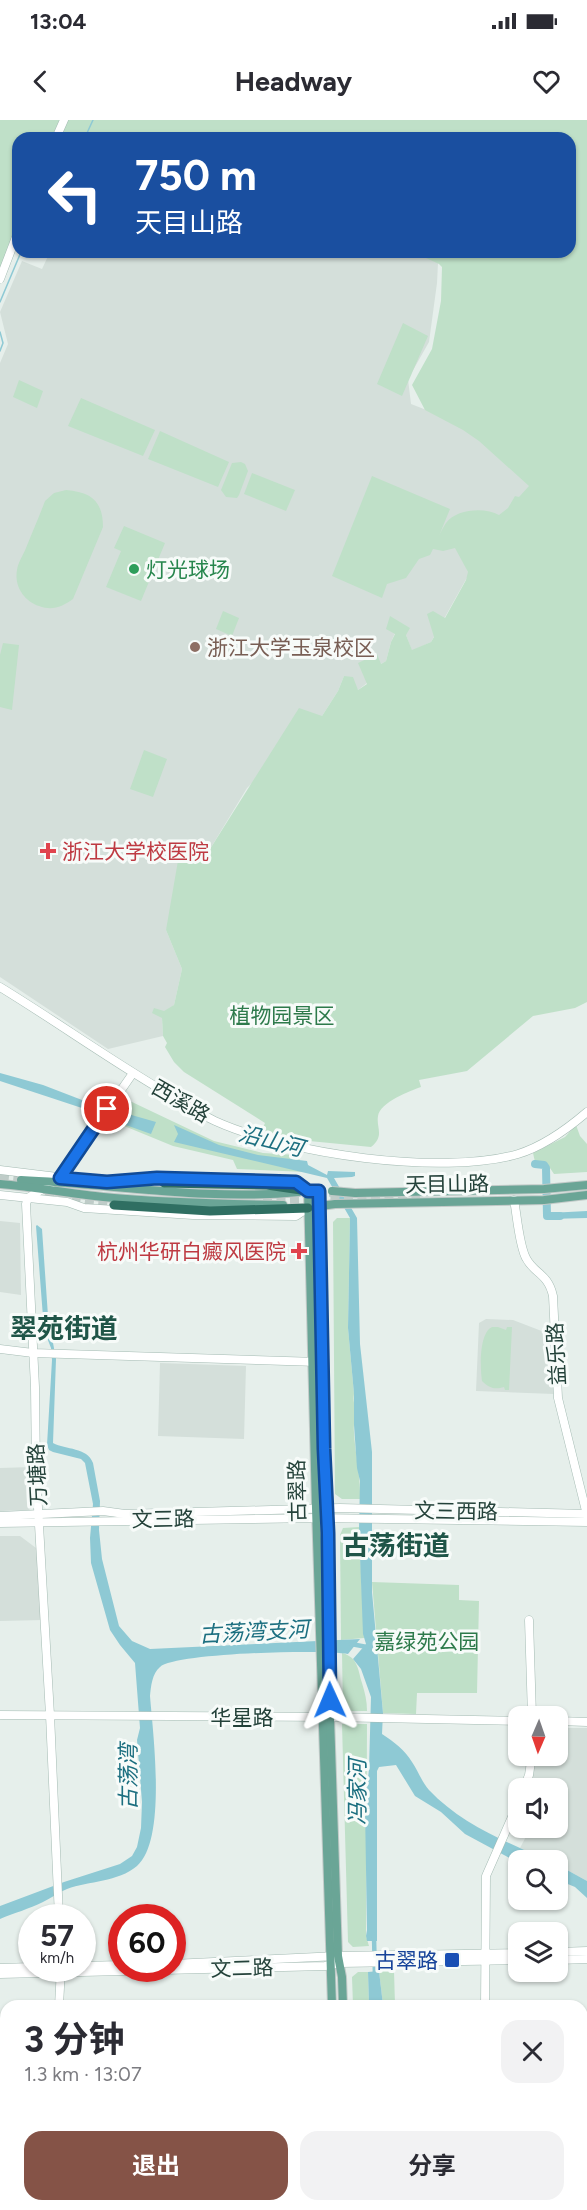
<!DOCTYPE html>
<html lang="zh">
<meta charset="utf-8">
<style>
body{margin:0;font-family:Figtree,"Noto Sans SC",sans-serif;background:#f2f2f3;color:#2b2b33;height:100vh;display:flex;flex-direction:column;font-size:22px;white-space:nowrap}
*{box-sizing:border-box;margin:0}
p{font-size:20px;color:#7c7c81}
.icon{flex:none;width:33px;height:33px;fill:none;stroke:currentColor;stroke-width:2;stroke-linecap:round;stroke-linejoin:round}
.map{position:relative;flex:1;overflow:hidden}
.drawer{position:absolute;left:0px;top:1880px;width:588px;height:212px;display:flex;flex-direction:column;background:#fff;border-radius:18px 18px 0 0;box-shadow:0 2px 4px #0004}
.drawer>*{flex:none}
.top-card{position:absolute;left:12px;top:12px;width:564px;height:126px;border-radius:18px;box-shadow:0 2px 4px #0004;background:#1a4fa0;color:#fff;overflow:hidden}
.needle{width:39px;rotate:182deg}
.buttons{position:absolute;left:508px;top:1586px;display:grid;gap:12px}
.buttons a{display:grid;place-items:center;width:60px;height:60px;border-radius:12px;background:#fff;box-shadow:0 2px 4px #0004;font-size:30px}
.speed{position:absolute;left:18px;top:1784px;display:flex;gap:12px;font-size:30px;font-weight:700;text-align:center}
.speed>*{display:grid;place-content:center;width:78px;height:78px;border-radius:50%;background:#fff;box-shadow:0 2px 4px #0004;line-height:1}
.speed small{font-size:15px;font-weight:400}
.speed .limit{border:9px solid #d22;background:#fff;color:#111}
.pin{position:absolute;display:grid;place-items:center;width:51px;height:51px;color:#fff;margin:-26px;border:3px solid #fff;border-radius:50%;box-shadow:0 2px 6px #0007}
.me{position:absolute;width:66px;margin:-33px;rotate:359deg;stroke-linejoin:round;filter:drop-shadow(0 0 4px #0008)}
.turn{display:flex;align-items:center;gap:21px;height:126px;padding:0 24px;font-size:27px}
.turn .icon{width:78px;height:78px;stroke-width:2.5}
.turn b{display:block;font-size:42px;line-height:51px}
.round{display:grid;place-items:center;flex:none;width:63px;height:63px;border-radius:18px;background:#f2f2f3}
.overview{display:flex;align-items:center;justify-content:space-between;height:102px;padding:0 24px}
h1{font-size:36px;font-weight:700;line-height:45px}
.action{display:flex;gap:12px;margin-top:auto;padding:12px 24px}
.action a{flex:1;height:69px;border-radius:18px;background:#855347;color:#fff;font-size:24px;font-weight:700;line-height:69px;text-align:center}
.action a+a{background:#f2f2f3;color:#2b2b33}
.status{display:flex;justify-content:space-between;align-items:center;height:42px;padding:0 30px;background:#fff;direction:ltr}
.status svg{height:16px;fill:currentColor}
header{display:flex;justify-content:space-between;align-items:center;height:78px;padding:0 24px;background:#fff;font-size:27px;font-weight:700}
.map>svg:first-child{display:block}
.built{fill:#d4dfda}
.green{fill:#bfe0c8}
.water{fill:#8ec9d4}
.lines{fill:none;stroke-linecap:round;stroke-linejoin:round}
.stream{stroke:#8ec9d4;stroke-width:1.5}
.canal{stroke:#8ec9d4;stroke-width:4.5}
.river{stroke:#8ec9d4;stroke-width:8}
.highway-tunnel{stroke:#bfccc8;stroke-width:9;stroke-dasharray:9 4.5;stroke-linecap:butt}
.secondary-casing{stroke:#a4bbb3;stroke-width:9}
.primary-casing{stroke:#c2cac8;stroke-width:10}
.highway-casing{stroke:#c2cac8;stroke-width:10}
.secondary{stroke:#fff;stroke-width:8}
.primary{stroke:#6aa596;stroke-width:8}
.highway{stroke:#2f6f62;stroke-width:9}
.primary-bridge-casing{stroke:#c2cac8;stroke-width:10;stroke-linecap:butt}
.primary-bridge{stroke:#6aa596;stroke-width:8}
.route-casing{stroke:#114b97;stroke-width:15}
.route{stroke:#1a73e8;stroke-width:10}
.leisure-dot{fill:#2e9e5b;stroke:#f7fbf9;stroke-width:2}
.education-dot{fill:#8d6e63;stroke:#f7fbf9;stroke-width:2}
.health-dot{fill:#e0444e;stroke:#f7fbf9;stroke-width:2}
.transit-dot{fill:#1a4fb4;stroke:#f7fbf9;stroke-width:2}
.labels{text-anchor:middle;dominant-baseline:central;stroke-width:6;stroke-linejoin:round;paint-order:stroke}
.leisure-label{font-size:21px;fill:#27864d;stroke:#f7fbf9;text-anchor:start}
.education-label{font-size:21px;fill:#785e54;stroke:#f7fbf9;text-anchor:start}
.health-label{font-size:21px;fill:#be3a42;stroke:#f7fbf9;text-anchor:start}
.park-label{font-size:21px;fill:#2d7a4b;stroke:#f7fbf9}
.street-label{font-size:21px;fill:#24423a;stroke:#f7fbf9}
.transit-label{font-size:21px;fill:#164399;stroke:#f7fbf9;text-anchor:end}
.water-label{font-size:22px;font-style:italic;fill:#1c6f80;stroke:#f7fbf9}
.district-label{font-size:27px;font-weight:bold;fill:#1f5548;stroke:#f7fbf9}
</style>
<div class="status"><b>13:04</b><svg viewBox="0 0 49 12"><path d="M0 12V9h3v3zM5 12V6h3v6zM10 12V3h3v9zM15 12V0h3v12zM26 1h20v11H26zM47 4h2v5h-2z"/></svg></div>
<header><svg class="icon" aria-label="back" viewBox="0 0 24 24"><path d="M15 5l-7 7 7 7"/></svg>Headway<svg class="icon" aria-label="heart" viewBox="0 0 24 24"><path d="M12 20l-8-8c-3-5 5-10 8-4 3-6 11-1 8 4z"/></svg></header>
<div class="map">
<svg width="587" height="2090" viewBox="0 0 587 2090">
<rect width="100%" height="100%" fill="#e6efeb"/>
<g class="built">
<path d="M 50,132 L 414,132 L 438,143 L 437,163 L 429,222 L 408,259 L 411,284 L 460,303 L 543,350 L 508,400 L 457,427 L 469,454 L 431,522 L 412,531 L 406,515 L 395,513 L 391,522 L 386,541 L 381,544 L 367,563 L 358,570 L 344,556 L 338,571 L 322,596 L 247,668 L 210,729 L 166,810 L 182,849 L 174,885 L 162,898 L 163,916 L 108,929 L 0,857 L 0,243 L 8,224 L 0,192 L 22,141 L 42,149 Z"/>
<path d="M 0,1101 L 20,1103 L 21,1175 L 0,1172 Z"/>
<path d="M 486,1199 L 513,1200 L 552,1215 L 552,1254 L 554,1274 L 476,1271 L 479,1203 Z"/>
<path d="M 160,1243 L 246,1246 L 244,1319 L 158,1316 Z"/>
<path d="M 32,1347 L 33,1386 L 29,1390 L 0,1391 L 0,1348 Z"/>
<path d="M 0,1416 L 20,1416 L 36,1428 L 44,1500 L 0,1501 Z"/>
<path d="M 558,1608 L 587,1608 L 587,1761 L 558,1745 L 558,1740 L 546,1740 L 520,1728 L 531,1707 L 558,1707 L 558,1668 L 528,1668 L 533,1655 L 535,1635 L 558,1635 Z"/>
<rect x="55" y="2085" width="163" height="5"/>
<rect x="451" y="2085" width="87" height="5"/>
</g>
<g class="green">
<path d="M 0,0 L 587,0 L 587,882 L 575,888 L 533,896 L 467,951 L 419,960 L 421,967 C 410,971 380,982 378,996 C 376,1008 385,1016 371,1027 L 299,1020 L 262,1010 L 265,1003 L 184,952 L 174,942 L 165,927 L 167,923 L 163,916 L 162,898 L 152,893 L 154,888 L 164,891 L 174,885 L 182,849 L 166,810 L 180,729 L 210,729 L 299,588 L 322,596 L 338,571 L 344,556 L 353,557 L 358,570 L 367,564 L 358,543 L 377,534 L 381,544 L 386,541 L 391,522 L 395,514 L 386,509 L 390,496 L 410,508 L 406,515 L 412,530 L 431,522 L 434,517 L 427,494 L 433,491 L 445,498 L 466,460 L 468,452 L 455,428 L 443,431 L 433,429 L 430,435 L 419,439 L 406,458 L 387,464 L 382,478 L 332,456 L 372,356 L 450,389 L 439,416 C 441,412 443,407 446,403 C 456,389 485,387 499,395 L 508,388 L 515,376 L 519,377 L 529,366 L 479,321 L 463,310 L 425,290 L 412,265 L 432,229 L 441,181 L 442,147 L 439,144 L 413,132 L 570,132 L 570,18 L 18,18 L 18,112 L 0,154 Z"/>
<path d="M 403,203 L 428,216 L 402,276 L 377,264 Z"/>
<path d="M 19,260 L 43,271 L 37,288 L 13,277 Z"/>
<path d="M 81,278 L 155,310 L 143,336 L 68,306 Z"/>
<path d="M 160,311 L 229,342 L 218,367 L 148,339 Z"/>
<path d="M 241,342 L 245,344 L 248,351 L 239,375 L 237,378 L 226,377 L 221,370 L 232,343 Z"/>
<path d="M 252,353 L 295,370 L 286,391 L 244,374 Z"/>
<path d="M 66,370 C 91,372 103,381 103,407 L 73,479 C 62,487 52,491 39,486 C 24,481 14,466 17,450 C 18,443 23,435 26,428 C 32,413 39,397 45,381 L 54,373 Z"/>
<path d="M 124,406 L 165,423 L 141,481 L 106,467 L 121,431 L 114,428 Z"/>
<path d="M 223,491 L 239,498 L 232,516 L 216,509 Z"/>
<path d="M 3,523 L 19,525 L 12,590 L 0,587 L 0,535 Z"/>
<path d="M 144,630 L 167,639 L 153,677 L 130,669 Z"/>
<path d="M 132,982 L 214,1021 L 263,1033 L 297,1035 L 306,1052 L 237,1049 L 233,1040 L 173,1026 L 112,1001 L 124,983 Z"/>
<path d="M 576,1005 L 580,1016 L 587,1024 L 587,1052 L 554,1054 L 548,1045 L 535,1042 L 533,1033 L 565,1017 Z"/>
<path d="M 337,1098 L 350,1098 L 348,1208 L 354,1274 C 353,1280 354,1282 355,1288 C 356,1295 353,1304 354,1312 C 355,1334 361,1357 360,1379 L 342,1379 L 335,1374 L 333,1102 Z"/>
<path d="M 492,1207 L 498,1207 L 506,1210 L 507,1207 L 512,1207 L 509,1270 L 505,1270 L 504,1267 C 495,1270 489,1268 482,1261 C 480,1248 479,1213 492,1207 Z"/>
<path d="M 359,1407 L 364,1518 L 341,1520 L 340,1415 L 343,1408 Z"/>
<path d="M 372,1462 L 459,1465 L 459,1480 L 479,1481 L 477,1573 L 417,1573 L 416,1594 L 383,1593 Z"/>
<path d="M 342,1533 C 358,1537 358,1550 362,1563 C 365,1573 367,1581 367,1591 L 343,1591 Z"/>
<path d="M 342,1604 L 367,1604 L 366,1816 L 369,1826 L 353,1827 L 348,1822 Z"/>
<path d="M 379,1851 L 394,1851 L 395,1885 L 383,1885 Z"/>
<path d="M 358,1852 L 368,1852 L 369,1885 L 353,1885 L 352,1857 Z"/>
</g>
<g class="water">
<path d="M 0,953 L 43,965 L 95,985 L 95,989 L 91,991 L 0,961 Z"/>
<path d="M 128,994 L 156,1002 L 151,1014 L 123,1004 L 120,998 Z"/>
<path d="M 174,1005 L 219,1025 L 258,1035 L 307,1041 L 308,1045 L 327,1055 L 328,1051 L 355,1052 L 355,1056 L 352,1057 L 334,1058 L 357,1098 L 360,1224 L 372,1332 L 372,1472 L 383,1593 L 382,1614 C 394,1622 405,1630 412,1642 C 418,1651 422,1662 429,1670 C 461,1704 505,1721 546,1740 L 519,1740 L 519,1743 L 465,1714 L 441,1692 L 415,1676 L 396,1645 L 379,1647 L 377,1651 L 377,1821 L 367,1821 L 366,1816 L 367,1810 L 365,1688 L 369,1649 L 371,1577 L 361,1549 L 353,1539 L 366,1524 L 363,1514 L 359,1410 L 360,1361 L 357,1348 L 354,1305 L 354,1274 L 348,1208 L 350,1098 L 327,1058 L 174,1022 L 178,1014 Z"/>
<path d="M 587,1091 L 587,1098 L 548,1099 L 549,1093 Z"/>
<path d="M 37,1105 L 42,1109 L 48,1196 L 56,1239 L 53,1323 C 66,1330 87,1327 93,1343 L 100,1381 L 99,1410 L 102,1439 L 119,1506 L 132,1521 L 150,1529 L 360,1519 L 348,1534 C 324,1529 175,1533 160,1547 C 152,1554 151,1566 150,1576 C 153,1614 167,1720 137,1746 C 118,1762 89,1761 67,1769 C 59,1772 51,1778 43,1782 C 29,1789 14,1793 0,1799 L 0,1786 L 64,1762 L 120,1744 L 132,1736 L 137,1727 L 141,1708 L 142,1682 L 137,1620 L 140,1608 L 135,1543 L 120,1525 L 110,1510 L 91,1443 L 90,1418 L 93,1384 L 85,1343 L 81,1339 L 53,1332 L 49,1330 L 47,1325 L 52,1240 L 51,1228 L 44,1210 L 36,1106 Z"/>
<path d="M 558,1745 L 587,1761 L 587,1778 L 575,1767 L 558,1760 Z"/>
<path d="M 379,1851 L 383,1885 L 369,1885 L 368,1852 Z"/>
</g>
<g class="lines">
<g class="stream">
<path d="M 74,18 L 87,13 L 93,0"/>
<path d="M 0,182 L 21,132"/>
<path d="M 0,212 L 3,223 L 0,231"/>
</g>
<g class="canal">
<path d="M 351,1524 L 367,1527"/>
<path d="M 374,1817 L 375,1857"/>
</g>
<path class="river" d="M 535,1044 L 544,1045 L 546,1048 L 547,1096 L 560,1096"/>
<g class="highway-tunnel">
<path d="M 0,1056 L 28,1059"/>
<path d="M 32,1071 L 76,1081 L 114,1085"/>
<path d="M 302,1073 L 339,1072"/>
<path d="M 263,1081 L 420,1078"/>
</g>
<defs>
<g id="secondary">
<path d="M 56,18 L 64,0"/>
<path d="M 0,159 L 18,112"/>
<path d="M 0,867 C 54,900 106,937 160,969 C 179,980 196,992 215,1001 C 288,1034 441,1056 518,1034 C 544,1026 566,1010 587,992"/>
<path d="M 0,1050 L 82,1060"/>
<path d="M 97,1061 C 127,1064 157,1058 187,1059"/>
<path d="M 259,1061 L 296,1062 L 308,1071"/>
<path d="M 0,1075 L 67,1082 L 84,1088 L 193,1095 L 296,1096 L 308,1088"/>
<path d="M 514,1080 C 517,1095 519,1125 526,1138 C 534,1154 548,1153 553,1176 L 558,1278 L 587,1395"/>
<path d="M 0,1229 L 33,1233 L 318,1242"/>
<path d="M 0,1396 L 103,1391 L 125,1394 L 340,1388 L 587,1394"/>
<path d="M 0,1403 L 316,1398 L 587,1402"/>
<path d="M 529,1500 L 532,1596"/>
<path d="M 0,1595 L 330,1597 L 519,1601"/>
<path d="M 558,1601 L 587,1602"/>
<path d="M 524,1668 L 529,1655 L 532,1635"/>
<path d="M 59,1797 L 50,1595 L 36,1353 L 35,1267 L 26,1084 L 28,1078 L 60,1058 L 133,953"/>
<path d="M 558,1832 L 587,1831"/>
<path d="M 558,1840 L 587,1839"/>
<path d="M 172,1844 L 338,1836 L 519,1833"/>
<path d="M 82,1846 L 122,1845"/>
<path d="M 0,1848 L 32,1847"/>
<path d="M 0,1854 L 325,1846 L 340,1843 L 519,1840"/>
<path d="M 59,1886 L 61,1848"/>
<path d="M 485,1886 L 486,1756 L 519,1681"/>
<path d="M 582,2028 L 587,2028"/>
<path d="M 566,2085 L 566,2090"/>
<path d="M 44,2090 L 44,2085"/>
</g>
<g id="primary">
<path d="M 21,1060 C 114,1064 206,1081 299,1072"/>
<path d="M 0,1064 C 38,1067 76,1075 114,1078 C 170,1083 227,1084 283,1085"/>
<path d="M 308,1071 L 316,1388 L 332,1886"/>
<path d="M 319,1071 L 324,1329 L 329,1413 L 330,1597 L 338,1836 L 342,1857 L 343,1886"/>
<path d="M 355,1073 L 544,1069 L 587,1065"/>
<path d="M 314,1087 L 335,1084 L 544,1080 L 587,1075"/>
<path d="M 339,2085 L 339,2090"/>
<path d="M 349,2085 L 349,2090"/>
</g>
<g id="highway">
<path d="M 164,1063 L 267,1065 L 308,1071"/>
<path d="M 114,1085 L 210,1091 L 308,1088"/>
</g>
</defs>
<use href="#secondary" class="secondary-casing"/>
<use href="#primary" class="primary-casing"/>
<use href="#highway" class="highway-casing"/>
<use href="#secondary" class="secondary"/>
<use href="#primary" class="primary"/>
<use href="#highway" class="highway"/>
<defs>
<path id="primary-bridge" d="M 332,1071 L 355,1073"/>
</defs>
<use href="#primary-bridge" class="primary-bridge-casing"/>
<use href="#primary-bridge" class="primary-bridge"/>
</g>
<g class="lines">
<defs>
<path id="route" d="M 107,989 L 60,1058 L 107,1062 L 157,1058 L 296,1062 L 308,1071 L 319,1071 L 324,1329 L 328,1413 L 330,1580"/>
</defs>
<use href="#route" class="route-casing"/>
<use href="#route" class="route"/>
</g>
<circle class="leisure-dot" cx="134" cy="449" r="6"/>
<circle class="education-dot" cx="195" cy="527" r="6"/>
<g class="health-dot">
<path d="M45 722h6v6h6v6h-6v6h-6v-6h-6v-6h6z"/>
<path d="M296 1122h6v6h6v6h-6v6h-6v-6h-6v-6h6z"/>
</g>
<rect class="transit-dot" x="444" y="1832" width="16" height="16" rx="3"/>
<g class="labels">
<g class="leisure-label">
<text x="146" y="449">灯光球场</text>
</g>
<g class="education-label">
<text x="207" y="527">浙江大学玉泉校区</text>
</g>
<g class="health-label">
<text x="62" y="731">浙江大学校医院</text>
<text x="286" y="1131" text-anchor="end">杭州华研白癜风医院</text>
</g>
<g class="park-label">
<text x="282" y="895">植物园景区</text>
<text x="427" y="1521">嘉绿苑公园</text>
</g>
<g class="street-label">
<text transform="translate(181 981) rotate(30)">西溪路</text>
<text transform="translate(447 1064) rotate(-1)">天目山路</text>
<text transform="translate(556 1234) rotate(-93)">益乐路</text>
<text transform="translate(37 1355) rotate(-93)">万塘路</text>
<text transform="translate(297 1371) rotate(-91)">古翠路</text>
<text transform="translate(456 1391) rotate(1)">文三西路</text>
<text transform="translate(163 1399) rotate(-1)">文三路</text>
<text x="242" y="1597">华星路</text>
<text transform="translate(242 1848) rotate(-2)">文二路</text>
</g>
<g class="transit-label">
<text x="438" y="1840">古翠路</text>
</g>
<g class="water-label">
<text transform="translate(271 1021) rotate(14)">沿山河</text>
<text transform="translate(254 1512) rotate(-3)">古荡湾支河</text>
<text transform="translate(128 1657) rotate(-90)">古荡湾</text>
<text transform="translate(357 1672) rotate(-90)">冯家河</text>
</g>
<g class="district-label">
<text x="64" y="1208">翠苑街道</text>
<text x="396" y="1425">古荡街道</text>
</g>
</g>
</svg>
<div class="buttons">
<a><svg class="needle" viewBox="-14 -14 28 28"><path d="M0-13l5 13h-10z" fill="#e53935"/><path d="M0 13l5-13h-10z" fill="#7c7c81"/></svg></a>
<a><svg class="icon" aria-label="sound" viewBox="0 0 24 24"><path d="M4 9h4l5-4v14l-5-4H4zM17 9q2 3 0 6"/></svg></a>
<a><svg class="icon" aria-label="search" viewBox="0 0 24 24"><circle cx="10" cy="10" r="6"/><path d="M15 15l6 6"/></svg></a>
<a><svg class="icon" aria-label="layers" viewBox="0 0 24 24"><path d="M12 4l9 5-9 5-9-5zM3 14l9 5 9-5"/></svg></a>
</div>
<div class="speed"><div>57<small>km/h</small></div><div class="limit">60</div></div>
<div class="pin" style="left:107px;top:989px;background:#d93025"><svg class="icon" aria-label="arrive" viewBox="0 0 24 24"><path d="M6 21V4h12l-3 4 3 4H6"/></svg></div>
<svg class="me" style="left:330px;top:1580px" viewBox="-20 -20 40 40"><path d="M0-17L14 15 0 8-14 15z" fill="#1a73e8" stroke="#fff" stroke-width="4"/></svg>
<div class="top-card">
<div class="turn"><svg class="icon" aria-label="left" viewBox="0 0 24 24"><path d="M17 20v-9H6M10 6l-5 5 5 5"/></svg><div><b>750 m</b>天目山路</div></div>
</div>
<section class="drawer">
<div class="overview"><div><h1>3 分钟</h1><p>1.3 km · 13:07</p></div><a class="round"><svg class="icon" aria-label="close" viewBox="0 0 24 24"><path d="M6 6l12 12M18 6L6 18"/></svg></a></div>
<div class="action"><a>退出</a><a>分享</a></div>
</section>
</div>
